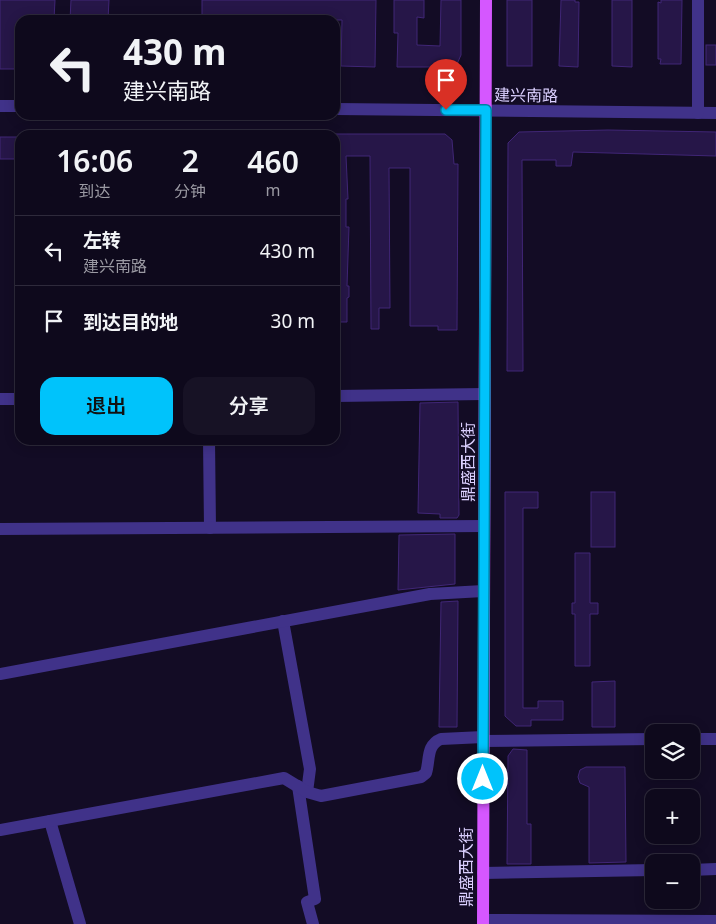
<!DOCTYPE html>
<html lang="zh">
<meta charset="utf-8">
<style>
body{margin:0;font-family:"Noto Sans","Noto Sans SC",sans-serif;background:#171225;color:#f1f3f6;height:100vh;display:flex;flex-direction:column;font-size:19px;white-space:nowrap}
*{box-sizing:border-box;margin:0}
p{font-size:16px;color:#9b9aa3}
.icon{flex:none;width:28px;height:28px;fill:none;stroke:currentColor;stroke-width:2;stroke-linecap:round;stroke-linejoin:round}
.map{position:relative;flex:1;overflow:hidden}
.panel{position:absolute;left:15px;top:130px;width:325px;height:315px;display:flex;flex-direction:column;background:#0e091c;border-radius:15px;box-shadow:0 2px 12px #0003,0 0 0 1px #2e2a3b}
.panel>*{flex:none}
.hud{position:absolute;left:15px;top:15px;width:325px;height:105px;border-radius:15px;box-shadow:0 2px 12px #0003,0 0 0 1px #2e2a3b;background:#0e091c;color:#f1f3f6;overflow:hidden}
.controls{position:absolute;left:645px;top:724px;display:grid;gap:10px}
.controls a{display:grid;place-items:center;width:55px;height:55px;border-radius:10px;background:#0e091c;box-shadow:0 2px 12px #0003,0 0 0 1px #2e2a3b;font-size:25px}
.pin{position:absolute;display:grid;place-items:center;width:42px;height:42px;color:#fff;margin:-51px -21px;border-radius:50% 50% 50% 0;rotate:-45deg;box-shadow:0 0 5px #0007}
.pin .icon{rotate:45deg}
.me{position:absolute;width:55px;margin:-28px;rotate:0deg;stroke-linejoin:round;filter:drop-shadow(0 0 4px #0008)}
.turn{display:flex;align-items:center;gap:18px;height:105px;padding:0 25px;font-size:22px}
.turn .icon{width:65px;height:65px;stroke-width:2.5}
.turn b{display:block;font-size:35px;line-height:42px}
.eta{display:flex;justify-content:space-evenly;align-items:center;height:85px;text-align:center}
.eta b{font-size:30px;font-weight:600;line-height:35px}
.button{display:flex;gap:10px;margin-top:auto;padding:10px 25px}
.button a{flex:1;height:58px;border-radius:15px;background:#00c3fb;color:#111;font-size:20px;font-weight:600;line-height:58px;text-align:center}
.button a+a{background:#171225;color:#f1f3f6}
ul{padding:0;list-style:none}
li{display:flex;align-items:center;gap:15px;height:70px;padding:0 25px;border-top:1px solid #2e2a3b}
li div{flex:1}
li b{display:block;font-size:19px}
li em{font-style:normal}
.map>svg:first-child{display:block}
.building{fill:#261648;stroke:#402676}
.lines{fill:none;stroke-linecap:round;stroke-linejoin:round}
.minor{stroke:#403289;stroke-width:12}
.major{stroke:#d557ff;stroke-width:12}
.route-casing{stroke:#007fa3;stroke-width:12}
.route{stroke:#00c3fb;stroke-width:9}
.labels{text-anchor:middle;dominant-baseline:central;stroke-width:4;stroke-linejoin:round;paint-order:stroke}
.street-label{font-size:16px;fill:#dbd0ff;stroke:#130c25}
</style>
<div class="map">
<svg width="716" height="924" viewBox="0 0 716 924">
<rect width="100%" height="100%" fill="#130c25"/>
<g class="building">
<path d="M 0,0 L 55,0 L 54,20 L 20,20 L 20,69 L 0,69 Z"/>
<path d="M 71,0 L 109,0 L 108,20 L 70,20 Z"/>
<path d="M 202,0 L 376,0 L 375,67 L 341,66 L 342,20 L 202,20 Z"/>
<path d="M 394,0 L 424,0 L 424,18 L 417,17 L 417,45 L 440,46 L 441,0 L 461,0 L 461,55 L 457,64 L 449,67 L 397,67 L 398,33 L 394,33 Z"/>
<rect x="507" y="0" width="25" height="66"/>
<path d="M 561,0 L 575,0 L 575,2 L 579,2 L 578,67 L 559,66 Z"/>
<path d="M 612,0 L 632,0 L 632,67 L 612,66 Z"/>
<path d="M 661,0 L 682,0 L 681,64 L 660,64 L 661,59 L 658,59 L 658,2 L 661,3 Z"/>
<rect x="706" y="45" width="10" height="20"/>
<path d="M 608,130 L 716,132 L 716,156 L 573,152 L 571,166 L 556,166 L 556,160 L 522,160 L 523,371 L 507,371 L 508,143 L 519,132 Z"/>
<path d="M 335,134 L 445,134 L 452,140 L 454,164 L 458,164 L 457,330 L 438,330 L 438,326 L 410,326 L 410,168 L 389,168 L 390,308 L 379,308 L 379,329 L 371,329 L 370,156 L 346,156 L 348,199 L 346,199 L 346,227 L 349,227 L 347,286 L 349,286 L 349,297 L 347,298 L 347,322 L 335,322 Z"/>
<rect x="0" y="137" width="20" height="22"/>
<path d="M 458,402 L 459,515 L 457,518 L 440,518 L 440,514 L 418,513 L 420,403 Z"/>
<path d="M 505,492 L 538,492 L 538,508 L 523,508 L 523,708 L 538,708 L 538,701 L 563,701 L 563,720 L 531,720 L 531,726 L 516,726 L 505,716 Z"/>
<rect x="591" y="492" width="24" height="55"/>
<path d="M 455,534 L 455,584 L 398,590 L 399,535 Z"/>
<path d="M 575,553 L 590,553 L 590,603 L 598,603 L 598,614 L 590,614 L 590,666 L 575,666 L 575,614 L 572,614 L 572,603 L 575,603 Z"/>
<path d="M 458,601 L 457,727 L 439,727 L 441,602 Z"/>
<path d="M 615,681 L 615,727 L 592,727 L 592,682 Z"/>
<path d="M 513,749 L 527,750 L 527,824 L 531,824 L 531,864 L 507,864 L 508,756 Z"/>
<path d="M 586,767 L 625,767 L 626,862 L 589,863 L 589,787 L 580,783 L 578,777 L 580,770 Z"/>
</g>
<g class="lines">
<g class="minor">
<path d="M 0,106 L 20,106"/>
<path d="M 335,109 L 716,113"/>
<path d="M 698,113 L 698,0"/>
<path d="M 335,396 L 484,394"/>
<path d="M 0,399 L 20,399"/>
<path d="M 209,440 L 210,528"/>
<path d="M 0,529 L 484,526"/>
<path d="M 283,621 L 310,769 L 307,792"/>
<path d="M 0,674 L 430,594 L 483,591"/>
<path d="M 691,739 L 716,739"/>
<path d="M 483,741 L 654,739"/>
<path d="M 298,786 L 315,899 L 307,902 L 313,924"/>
<path d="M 50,821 L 80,924"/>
<path d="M 0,830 L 284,778 L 307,792 L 321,796 L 421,777 L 426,773 C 430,760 426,745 441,739 L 483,737"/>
<path d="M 691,870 L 716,869"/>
<path d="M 483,873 L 654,870"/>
<path d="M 483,920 L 716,921"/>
</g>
<path class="major" d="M 483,924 L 486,0"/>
</g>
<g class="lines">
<defs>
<path id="route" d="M 446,110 L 486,110 L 483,779"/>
</defs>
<use href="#route" class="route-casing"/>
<use href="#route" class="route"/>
</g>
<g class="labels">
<g class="street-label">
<text transform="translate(526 95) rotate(1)">建兴南路</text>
<text transform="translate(468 462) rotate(-90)">鼎盛西大街</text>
<text transform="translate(466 867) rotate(-90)">鼎盛西大街</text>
</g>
</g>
</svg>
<div class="controls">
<a><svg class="icon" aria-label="layers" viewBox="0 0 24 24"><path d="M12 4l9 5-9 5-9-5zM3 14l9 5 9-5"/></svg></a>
<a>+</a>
<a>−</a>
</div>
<div class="pin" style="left:446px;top:110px;background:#d93025"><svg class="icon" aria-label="arrive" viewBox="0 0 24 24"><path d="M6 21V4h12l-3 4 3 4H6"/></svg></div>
<svg class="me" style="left:483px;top:779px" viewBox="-20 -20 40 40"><circle r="17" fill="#00c3fb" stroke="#fff" stroke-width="3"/><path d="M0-11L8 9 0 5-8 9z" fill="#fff"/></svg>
<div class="hud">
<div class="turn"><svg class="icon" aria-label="left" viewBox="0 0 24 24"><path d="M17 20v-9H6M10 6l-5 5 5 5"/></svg><div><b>430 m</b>建兴南路</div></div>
</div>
<section class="panel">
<div class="eta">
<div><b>16:06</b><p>到达</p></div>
<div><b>2</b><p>分钟</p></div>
<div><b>460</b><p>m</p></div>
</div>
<ul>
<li><svg class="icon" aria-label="left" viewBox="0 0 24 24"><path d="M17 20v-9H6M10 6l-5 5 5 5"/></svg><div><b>左转</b><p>建兴南路</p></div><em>430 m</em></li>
<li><svg class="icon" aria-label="arrive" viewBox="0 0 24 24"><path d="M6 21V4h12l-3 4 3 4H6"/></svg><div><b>到达目的地</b></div><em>30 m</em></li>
</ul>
<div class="button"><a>退出</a><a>分享</a></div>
</section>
</div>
